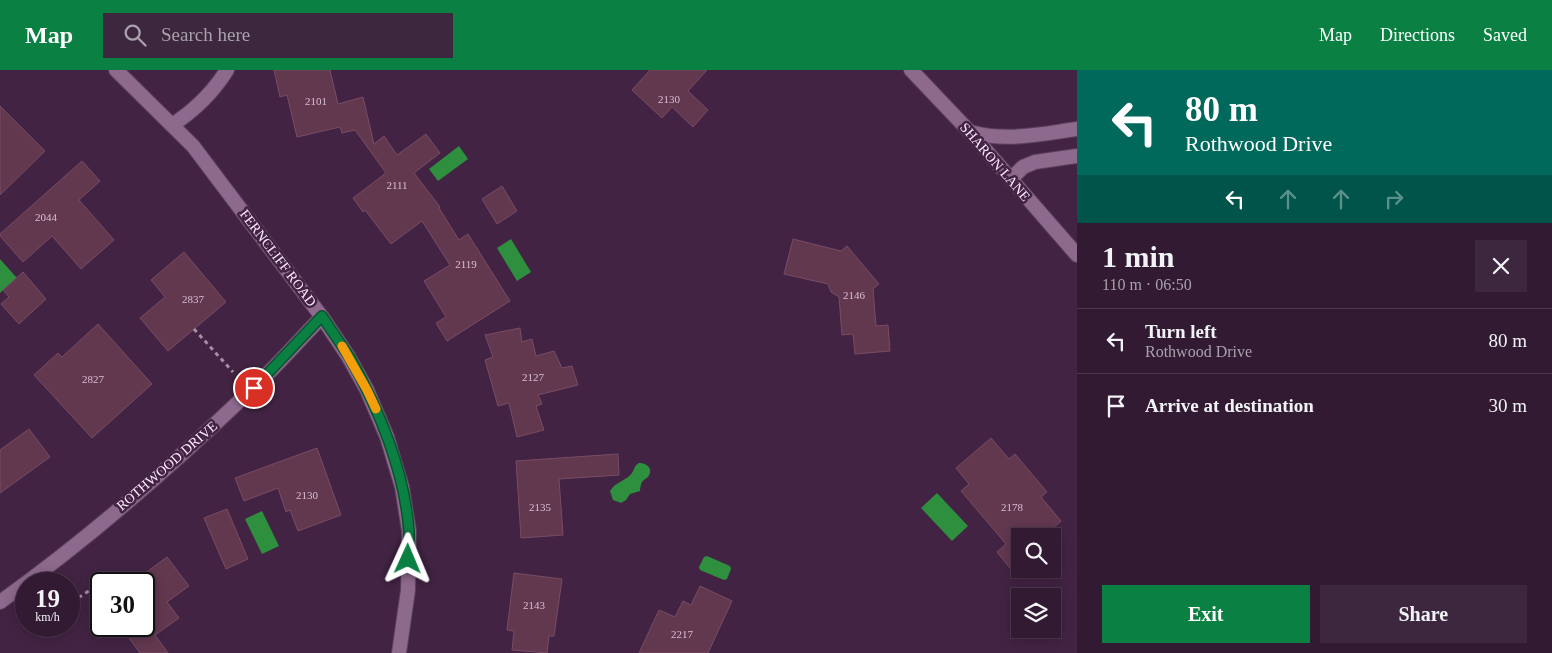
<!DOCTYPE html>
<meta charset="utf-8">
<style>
body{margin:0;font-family:"Times New Roman",serif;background:#3d273e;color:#f1f3f6;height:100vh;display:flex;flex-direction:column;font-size:19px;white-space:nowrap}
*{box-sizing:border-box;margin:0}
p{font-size:16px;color:#a8a1ac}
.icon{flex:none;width:28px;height:28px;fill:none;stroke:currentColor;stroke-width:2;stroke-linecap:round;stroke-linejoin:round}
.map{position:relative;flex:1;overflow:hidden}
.side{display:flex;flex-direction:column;background:#321a32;width:475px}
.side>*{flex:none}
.top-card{background:#00695c;color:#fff;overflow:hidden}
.controls{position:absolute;left:1011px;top:458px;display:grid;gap:10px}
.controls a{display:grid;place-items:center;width:50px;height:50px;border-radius:0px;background:#321a32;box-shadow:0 2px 12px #0003,0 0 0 1px #4d384d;font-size:25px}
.speed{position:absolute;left:15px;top:502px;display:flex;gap:10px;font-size:25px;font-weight:700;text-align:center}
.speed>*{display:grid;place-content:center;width:65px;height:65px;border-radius:50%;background:#321a32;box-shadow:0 2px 12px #0003,0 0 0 1px #4d384d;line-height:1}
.speed small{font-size:12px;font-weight:400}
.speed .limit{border:2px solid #111;border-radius:8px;background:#fff;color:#111}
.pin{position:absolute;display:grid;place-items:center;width:42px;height:42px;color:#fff;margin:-21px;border:2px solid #fff;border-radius:50%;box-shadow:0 1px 5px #0007}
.me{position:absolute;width:55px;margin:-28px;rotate:1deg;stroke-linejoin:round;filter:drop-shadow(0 0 4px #0008)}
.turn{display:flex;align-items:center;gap:18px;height:105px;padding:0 25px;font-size:22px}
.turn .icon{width:65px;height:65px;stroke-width:2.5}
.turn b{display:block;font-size:35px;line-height:42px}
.lanes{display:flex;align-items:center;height:48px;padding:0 25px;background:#0003;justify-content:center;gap:25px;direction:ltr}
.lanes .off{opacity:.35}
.round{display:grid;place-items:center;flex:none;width:52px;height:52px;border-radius:0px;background:#3d273e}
.overview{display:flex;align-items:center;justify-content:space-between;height:85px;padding:0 25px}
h1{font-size:30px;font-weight:600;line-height:38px}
.button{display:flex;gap:10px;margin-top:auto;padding:10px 25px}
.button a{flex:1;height:58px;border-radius:0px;background:#0b8043;color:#fff;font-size:20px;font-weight:600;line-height:58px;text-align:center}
.button a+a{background:#3d273e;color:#f1f3f6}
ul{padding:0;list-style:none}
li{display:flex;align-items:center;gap:15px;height:65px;padding:0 25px;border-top:1px solid #4d384d}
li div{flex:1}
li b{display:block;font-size:19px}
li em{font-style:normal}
header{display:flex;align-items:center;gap:30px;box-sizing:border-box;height:70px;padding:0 25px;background:#0b8043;color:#fff}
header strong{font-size:24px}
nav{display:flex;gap:28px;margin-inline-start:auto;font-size:18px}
.search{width:350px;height:45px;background:#3d273e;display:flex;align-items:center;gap:12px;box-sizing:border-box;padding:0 18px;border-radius:0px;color:#a8a1ac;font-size:19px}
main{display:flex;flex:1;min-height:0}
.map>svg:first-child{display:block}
.water{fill:#2e8f3f}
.building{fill:#62384f;stroke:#794c64}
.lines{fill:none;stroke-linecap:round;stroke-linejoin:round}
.minor-casing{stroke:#5b405c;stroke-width:16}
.secondary-casing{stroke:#5b405c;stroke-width:16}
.path{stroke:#a78ea7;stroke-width:3;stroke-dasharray:4 4;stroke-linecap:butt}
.minor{stroke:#8d698d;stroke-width:14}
.secondary{stroke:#8d698d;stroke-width:14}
.route-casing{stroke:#07532c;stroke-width:12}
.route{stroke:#0b8043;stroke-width:9}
.slow{stroke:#f59e0b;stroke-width:9}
.labels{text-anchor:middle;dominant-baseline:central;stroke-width:5;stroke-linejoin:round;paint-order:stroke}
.number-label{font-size:11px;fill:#d6bdd2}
.street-label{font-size:14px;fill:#fde9fd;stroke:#422343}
</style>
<header>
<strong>Map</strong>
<div class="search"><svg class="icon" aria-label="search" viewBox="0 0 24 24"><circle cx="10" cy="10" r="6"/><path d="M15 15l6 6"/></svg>Search here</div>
<nav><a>Map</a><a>Directions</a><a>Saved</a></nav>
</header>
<main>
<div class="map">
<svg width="1077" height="583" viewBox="0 0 1077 583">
<rect width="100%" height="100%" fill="#422343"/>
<g class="water">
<path d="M 459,76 L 468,89 L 438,111 L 429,99 Z"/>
<path d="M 511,169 L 531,202 L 517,211 L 497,178 Z"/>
<path d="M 0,189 L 17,208 L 0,223 Z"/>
<path d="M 639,393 C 647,393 654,399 648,407 C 646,409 643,410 642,412 C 641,413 640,420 640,421 L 630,424 L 626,430 L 621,433 L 613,430 L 610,421 C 615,412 626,411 632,403 C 635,398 634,396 639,393 Z"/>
<path d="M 937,423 L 968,456 L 952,471 L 921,438 Z"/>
<path d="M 262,441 L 279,476 L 262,484 L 245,449 Z"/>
<path d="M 707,486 L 730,496 L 731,499 L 727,509 L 724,510 L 700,500 L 699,497 L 704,487 Z"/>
</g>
<g class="building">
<path d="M 274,0 L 330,0 L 338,34 L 363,27 L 374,74 L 384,66 L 397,85 L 426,64 L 440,83 L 414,103 L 440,137 L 439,138 L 459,170 L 468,164 L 510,231 L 447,271 L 436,253 L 446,247 L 424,211 L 450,195 L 422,151 L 391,174 L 365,140 L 363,142 L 353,128 L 386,103 L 355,60 L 342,63 L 340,57 L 297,67 L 287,25 L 280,27 Z"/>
<path d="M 650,0 L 707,0 L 688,21 L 708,40 L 693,57 L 672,37 L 662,48 L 632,20 Z"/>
<path d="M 0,36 L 45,81 L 0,125 Z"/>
<path d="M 82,91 L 100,111 L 79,130 L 114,170 L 81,199 L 52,166 L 23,192 L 0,166 L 0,164 Z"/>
<path d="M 502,116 L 517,141 L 497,154 L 482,129 Z"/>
<path d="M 793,169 L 841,181 L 847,176 L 879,214 L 873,219 L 876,256 L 888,255 L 890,281 L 855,284 L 853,264 L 842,265 L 839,227 L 831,222 L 828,214 L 784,204 Z"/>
<path d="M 184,182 L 226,232 L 168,281 L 140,248 L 165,227 L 151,210 Z"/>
<path d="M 23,202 L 46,229 L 19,254 L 1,234 L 9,227 L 3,220 Z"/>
<path d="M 98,254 L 152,314 L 92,368 L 34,305 L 58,283 L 62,287 Z"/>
<path d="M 520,258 L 522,272 L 532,269 L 536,286 L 554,281 L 562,298 L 572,296 L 578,315 L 538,325 L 542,334 L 536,336 L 544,360 L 517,367 L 509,333 L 498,336 L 485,290 L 493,287 L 485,265 Z"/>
<path d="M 29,359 L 50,387 L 0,423 L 0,380 Z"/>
<path d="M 991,368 L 1009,389 L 1015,384 L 1047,422 L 1041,427 L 1061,451 L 1044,466 L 1020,466 L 1020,491 L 1010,498 L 997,482 L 1006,474 L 961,421 L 969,414 L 956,398 Z"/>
<path d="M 317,378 L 341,445 L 298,461 L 290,440 L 286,442 L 278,418 L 244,431 L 235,408 Z"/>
<path d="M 618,384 L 619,405 L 559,409 L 563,465 L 521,468 L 516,391 Z"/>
<path d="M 227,439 L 248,489 L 226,499 L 204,448 Z"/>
<path d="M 167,487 L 189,516 L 167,532 L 179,548 L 155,565 L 168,583 L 140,583 L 120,556 L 144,556 L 144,504 Z"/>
<path d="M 514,503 L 562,509 L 554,566 L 549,566 L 547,583 L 512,580 L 514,561 L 507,560 Z"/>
<path d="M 700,516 L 732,531 L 708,583 L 639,583 L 659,540 L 675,547 L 683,531 L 691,535 Z"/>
</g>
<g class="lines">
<defs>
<g id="minor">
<path d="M 116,0 L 193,76 L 322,247 L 348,286 L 367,320 L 387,367 L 402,417 L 409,461 L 408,520 L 399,583"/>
<path d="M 172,55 C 195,40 212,24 227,0"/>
<path d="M 970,62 C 1007,72 1040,64 1077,59"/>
<path d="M 1011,109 L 1023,97 L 1035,92 L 1077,86"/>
<path d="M 0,532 C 90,468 174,394 253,318 C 277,296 299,270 322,247"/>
</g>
<path id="secondary" d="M 911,0 L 970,62 L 1077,185"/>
</defs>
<use href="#minor" class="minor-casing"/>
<use href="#secondary" class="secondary-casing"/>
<g class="path">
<path d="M 194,259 L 233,302"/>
<path d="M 72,532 C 91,520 114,500 137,509"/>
</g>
<use href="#minor" class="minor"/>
<use href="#secondary" class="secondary"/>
</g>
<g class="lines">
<defs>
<path id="route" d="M 254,318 L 322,246 C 331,260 341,274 350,288 C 379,339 405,402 409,462 C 409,471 408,480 408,489"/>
</defs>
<use href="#route" class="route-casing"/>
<use href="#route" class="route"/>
<path class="slow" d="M 342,276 L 367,320 L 376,339"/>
</g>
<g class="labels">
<g class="number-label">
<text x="669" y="29">2130</text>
<text x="316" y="31">2101</text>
<text x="397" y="115">2111</text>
<text x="46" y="147">2044</text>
<text x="466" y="194">2119</text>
<text x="854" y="225">2146</text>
<text x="193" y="229">2837</text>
<text x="533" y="307">2127</text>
<text x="93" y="309">2827</text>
<text x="307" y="425">2130</text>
<text x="540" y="437">2135</text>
<text x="1012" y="437">2178</text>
<text x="534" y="535">2143</text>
<text x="682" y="564">2217</text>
</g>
<g class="street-label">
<text transform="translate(995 92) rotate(49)">SHARON LANE</text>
<text transform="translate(278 188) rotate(53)">FERNCLIFF ROAD</text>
<text transform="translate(167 396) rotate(-41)">ROTHWOOD DRIVE</text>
</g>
</g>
</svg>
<div class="controls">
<a><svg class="icon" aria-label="search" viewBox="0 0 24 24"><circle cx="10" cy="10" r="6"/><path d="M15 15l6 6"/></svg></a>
<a><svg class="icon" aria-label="layers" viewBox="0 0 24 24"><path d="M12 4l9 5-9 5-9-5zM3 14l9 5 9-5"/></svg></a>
</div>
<div class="speed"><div>19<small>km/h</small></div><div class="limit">30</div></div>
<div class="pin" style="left:254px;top:318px;background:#d93025"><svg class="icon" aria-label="arrive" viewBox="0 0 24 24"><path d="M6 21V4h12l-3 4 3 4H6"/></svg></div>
<svg class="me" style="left:408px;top:489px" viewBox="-20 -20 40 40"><path d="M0-17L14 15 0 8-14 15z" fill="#0b8043" stroke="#fff" stroke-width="4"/></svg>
</div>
<section class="side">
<div class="top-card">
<div class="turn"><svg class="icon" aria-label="left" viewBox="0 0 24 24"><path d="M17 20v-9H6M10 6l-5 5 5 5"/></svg><div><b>80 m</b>Rothwood Drive</div></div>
<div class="lanes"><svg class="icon" aria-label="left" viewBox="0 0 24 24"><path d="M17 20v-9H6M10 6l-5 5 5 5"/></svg><svg class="icon off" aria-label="ahead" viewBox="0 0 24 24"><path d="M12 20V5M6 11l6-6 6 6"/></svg><svg class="icon off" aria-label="ahead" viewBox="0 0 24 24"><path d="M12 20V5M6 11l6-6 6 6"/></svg><svg class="icon off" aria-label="right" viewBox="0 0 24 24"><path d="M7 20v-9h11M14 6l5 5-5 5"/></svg></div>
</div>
<div class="overview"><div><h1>1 min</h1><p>110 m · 06:50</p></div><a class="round"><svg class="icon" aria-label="close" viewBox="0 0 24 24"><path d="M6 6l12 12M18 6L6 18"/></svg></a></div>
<ul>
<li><svg class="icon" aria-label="left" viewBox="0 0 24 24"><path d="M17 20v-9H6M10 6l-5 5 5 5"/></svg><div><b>Turn left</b><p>Rothwood Drive</p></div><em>80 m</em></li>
<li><svg class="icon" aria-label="arrive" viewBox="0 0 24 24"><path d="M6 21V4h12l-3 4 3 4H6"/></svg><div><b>Arrive at destination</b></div><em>30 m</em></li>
</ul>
<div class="button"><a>Exit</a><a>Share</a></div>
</section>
</main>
